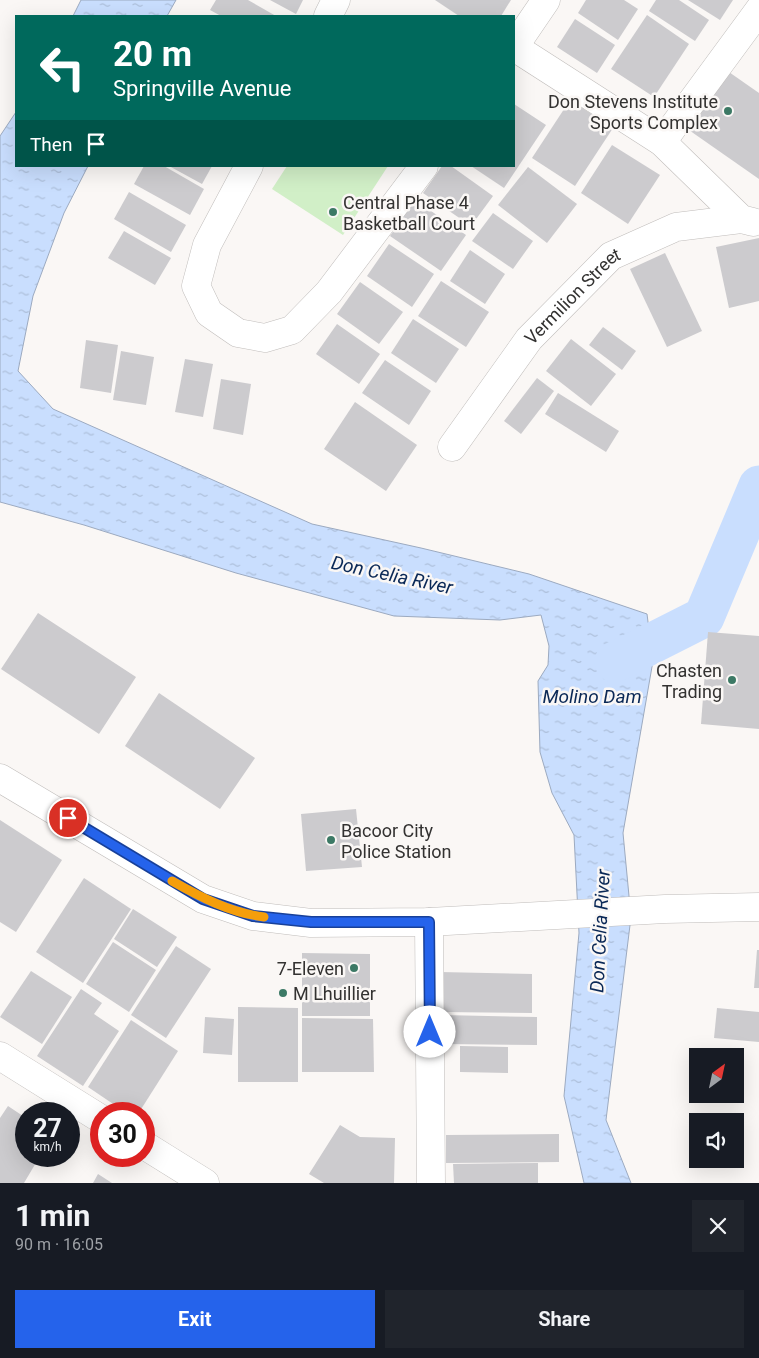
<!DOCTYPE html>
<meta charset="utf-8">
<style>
body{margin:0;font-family:Roboto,sans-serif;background:#20242c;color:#f1f3f6;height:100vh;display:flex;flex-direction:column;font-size:19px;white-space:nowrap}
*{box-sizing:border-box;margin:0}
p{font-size:16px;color:#9ea1a6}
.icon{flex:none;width:28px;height:28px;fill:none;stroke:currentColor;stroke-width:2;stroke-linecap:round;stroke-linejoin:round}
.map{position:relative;height:1183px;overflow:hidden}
.side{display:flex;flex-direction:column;background:#171b24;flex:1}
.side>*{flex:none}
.banner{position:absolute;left:15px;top:15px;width:500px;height:152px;border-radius:0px;box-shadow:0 5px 20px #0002;background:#00695c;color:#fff;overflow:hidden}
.needle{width:32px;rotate:33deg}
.fabs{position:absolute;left:689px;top:1048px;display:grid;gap:10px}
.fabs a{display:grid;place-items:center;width:55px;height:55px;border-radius:0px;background:#171b24;box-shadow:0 5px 20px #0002;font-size:25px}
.speed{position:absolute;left:15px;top:1102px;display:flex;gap:10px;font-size:25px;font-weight:700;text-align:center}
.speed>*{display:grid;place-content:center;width:65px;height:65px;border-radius:50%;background:#171b24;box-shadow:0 5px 20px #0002;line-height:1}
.speed small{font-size:12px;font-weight:400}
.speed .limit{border:8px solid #d22;background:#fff;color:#111}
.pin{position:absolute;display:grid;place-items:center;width:42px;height:42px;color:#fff;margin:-21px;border:2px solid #fff;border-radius:50%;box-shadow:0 1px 5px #0007}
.me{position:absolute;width:55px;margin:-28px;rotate:0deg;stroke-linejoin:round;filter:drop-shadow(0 0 4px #0008)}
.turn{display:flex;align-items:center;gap:18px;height:105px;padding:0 15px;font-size:22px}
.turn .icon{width:65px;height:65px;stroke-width:2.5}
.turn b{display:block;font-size:35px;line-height:42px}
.then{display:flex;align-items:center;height:48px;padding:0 15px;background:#0003;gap:10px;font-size:19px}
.round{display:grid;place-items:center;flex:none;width:52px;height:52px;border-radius:0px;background:#20242c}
.headline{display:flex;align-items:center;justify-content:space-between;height:85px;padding:0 15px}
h1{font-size:30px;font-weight:700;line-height:38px}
.button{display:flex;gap:10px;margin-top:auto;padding:10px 15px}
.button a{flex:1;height:58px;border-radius:0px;background:#2563eb;color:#fff;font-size:20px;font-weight:700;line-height:58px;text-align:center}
.button a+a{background:#20242c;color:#f1f3f6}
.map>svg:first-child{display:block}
.pitch{fill:#d1efc7}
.water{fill:url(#water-ripples);stroke:#9caac0}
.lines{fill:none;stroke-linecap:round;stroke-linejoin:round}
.canal{stroke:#c9defe;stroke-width:41}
.building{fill:#cccbce}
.street-casing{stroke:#c0bdbb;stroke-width:29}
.secondary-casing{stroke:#c0bdbb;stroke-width:29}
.street{stroke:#fff;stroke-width:28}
.secondary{stroke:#fff;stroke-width:28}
.route-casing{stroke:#184099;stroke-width:12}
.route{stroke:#2563eb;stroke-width:9}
.slow{stroke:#f59e0b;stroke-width:9}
.poi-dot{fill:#3c7965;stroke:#faf7f5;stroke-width:2}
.labels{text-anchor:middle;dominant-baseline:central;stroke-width:5;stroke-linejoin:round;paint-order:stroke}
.poi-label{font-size:18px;fill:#333231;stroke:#faf7f5;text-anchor:end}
.street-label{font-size:18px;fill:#333231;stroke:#faf7f5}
.water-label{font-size:19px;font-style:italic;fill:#0a2856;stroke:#faf7f5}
</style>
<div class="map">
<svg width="759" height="1183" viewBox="0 0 759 1183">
<defs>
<pattern id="water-ripples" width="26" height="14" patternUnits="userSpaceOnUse" patternTransform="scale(1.25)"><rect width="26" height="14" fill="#c9defe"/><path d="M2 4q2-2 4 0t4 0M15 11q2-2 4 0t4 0" fill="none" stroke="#adbfda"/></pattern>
</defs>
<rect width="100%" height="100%" fill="#faf7f5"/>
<path class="pitch" d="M 287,166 L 388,166 L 343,235 L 272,189 Z"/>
<g class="water">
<path d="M 81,0 L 176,0 L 167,16 L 73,16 Z"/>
<path d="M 16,112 L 16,166 L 88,166 L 64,213 L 33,296 L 18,371 L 53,409 L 312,524 L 421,548 L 529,574 L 647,614 L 653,661 L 623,833 L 631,917 L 606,1120 L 631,1183 L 584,1183 L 564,1096 L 579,933 L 574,835 L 552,793 L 540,752 L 538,681 L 548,665 L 549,646 L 541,615 L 500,620 L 394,616 L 236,573 L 84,525 L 0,502 L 0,136 Z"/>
</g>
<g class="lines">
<path class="canal" d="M 615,662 L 704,617 L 759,486"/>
</g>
<g class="building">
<path d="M 216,0 L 248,0 L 276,16 L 221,16 L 210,10 Z"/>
<path d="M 270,0 L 303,0 L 296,14 Z"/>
<path d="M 435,0 L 511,0 L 501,16 L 459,16 Z"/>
<path d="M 586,0 L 624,0 L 638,9 L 618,40 L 578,13 Z"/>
<path d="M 656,0 L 679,0 L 709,20 L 695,41 L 649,11 Z"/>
<path d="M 688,0 L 733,0 L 720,20 Z"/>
<path d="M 647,15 L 689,44 L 654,97 L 611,69 Z"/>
<path d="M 575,19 L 615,45 L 597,73 L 557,47 Z"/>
<path d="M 726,70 L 759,93 L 759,179 L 686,128 Z"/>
<path d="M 570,100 L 613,128 L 575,186 L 532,158 Z"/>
<path d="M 514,104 L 546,125 L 504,188 L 471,166 L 514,166 Z"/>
<path d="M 612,145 L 660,175 L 628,224 L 581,193 Z"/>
<path d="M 144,166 L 164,166 L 204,189 L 190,215 L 134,184 Z"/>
<path d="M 169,166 L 212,166 L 202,184 Z"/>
<path d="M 442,166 L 451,166 L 493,196 L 471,226 L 423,193 Z"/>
<path d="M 528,167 L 577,204 L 547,243 L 498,205 Z"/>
<path d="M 129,192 L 186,225 L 171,252 L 114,219 Z"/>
<path d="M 415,200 L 466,235 L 441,271 L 390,236 Z"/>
<path d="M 493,213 L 533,241 L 513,269 L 472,241 Z"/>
<path d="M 124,231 L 171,258 L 155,285 L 108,258 Z"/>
<path d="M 759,238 L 759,301 L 729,308 L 716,247 Z"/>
<path d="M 389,244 L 434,274 L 412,307 L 367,276 Z"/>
<path d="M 470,250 L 505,274 L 485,304 L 450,281 Z"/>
<path d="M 665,253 L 702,331 L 667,347 L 630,269 Z"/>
<path d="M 441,281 L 489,312 L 466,347 L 418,316 Z"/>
<path d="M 360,282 L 403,312 L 379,344 L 337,314 Z"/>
<path d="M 413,319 L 459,349 L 436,383 L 391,353 Z"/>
<path d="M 337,324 L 380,354 L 359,384 L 316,354 Z"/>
<path d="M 603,327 L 636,351 L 622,370 L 589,345 Z"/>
<path d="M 571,339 L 616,374 L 591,406 L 546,371 Z"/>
<path d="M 86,340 L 118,345 L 111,393 L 80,388 Z"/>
<path d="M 121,351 L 154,357 L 146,405 L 113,400 Z"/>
<path d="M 185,359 L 213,364 L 203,417 L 175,412 Z"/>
<path d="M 385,360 L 431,391 L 409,425 L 362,393 Z"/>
<path d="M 537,378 L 554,391 L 521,434 L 504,421 Z"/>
<path d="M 221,379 L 251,384 L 243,435 L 213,429 Z"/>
<path d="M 558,393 L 619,431 L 606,452 L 545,414 Z"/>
<path d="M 355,402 L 417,445 L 386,491 L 324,449 Z"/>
<path d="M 38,613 L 136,677 L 99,734 L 1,669 Z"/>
<path d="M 708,632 L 759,636 L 759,729 L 701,724 Z"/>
<path d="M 159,693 L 255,758 L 220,809 L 125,746 Z"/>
<path d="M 356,809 L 362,867 L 306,871 L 301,814 Z"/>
<path d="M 0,820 L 62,860 L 16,932 L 0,922 Z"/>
<path d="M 84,878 L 131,909 L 83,983 L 36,952 Z"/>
<path d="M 133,909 L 177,937 L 157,967 L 114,939 Z"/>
<path d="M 113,942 L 156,970 L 129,1012 L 86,984 Z"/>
<path d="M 176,946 L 211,969 L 166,1038 L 131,1015 Z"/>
<path d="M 757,950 L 759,950 L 759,988 L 754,988 Z"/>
<path d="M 302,953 L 370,954 L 370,1016 L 302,1016 Z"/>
<path d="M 31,971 L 72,997 L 42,1044 L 0,1017 Z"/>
<path d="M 440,972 L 532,974 L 532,1013 L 439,1012 Z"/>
<path d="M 81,989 L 102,1003 L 94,1014 L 119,1031 L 83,1086 L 37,1056 Z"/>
<path d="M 238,1007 L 298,1008 L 298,1082 L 238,1082 Z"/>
<path d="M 717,1008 L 759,1012 L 759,1042 L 714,1038 Z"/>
<path d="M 443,1015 L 537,1017 L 537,1045 L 443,1044 Z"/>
<path d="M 205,1017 L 234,1019 L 232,1055 L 203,1053 Z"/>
<path d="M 302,1018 L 373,1019 L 374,1072 L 302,1072 Z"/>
<path d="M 131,1020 L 178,1051 L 138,1114 L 128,1114 L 88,1087 Z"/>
<path d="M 460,1046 L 508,1047 L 508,1073 L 460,1072 Z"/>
<path d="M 8,1106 L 26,1118 L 26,1156 L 40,1156 L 24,1183 L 0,1183 L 0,1118 Z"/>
<path d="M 340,1125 L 360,1137 L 395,1138 L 394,1183 L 324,1183 L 309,1174 Z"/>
<path d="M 559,1134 L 559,1162 L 446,1163 L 446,1135 Z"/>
<path d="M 538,1163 L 538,1183 L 454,1183 L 453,1164 Z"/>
<path d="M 98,1174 L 112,1183 L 93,1183 Z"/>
</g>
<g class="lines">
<defs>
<g id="street">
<path d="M 328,16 L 336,0"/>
<path d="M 514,47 L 662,142 L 741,219 L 753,222"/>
<path d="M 514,47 L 546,0"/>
<path d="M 662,142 L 759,10"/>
<path d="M 249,166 L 207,245 L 196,286 L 209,313 L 238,333 L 265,338 L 292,330 L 329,292 L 424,166"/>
<path id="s1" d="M 452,447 L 529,339 L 611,256 L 676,227 L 741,219"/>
<path d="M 429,922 L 431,1183"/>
<path d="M 0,1056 L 101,1119"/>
<path d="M 144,1145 L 205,1183"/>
</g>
<path id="secondary" d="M 0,778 L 203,899 L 253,916 L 311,923 L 429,922 L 665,909 L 759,907"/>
</defs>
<use href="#street" class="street-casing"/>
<use href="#secondary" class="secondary-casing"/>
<use href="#street" class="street"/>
<use href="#secondary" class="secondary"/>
</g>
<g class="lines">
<defs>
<path id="route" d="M 68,818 L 203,899 L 253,916 L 311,922 L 429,922 L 430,1032"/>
</defs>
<use href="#route" class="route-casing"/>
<use href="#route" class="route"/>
<path class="slow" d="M 172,881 C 200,897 231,913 264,917"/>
</g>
<g class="poi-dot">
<circle cx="728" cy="111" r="5"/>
<circle cx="333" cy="212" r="5"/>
<circle cx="732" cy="680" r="5"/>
<circle cx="331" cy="840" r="5"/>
<circle cx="354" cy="968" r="5"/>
<circle cx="283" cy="993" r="5"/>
</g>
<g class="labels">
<g class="poi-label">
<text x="718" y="101">Don Stevens Institute<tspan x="718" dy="21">Sports Complex</tspan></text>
<text x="343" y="202" text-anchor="start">Central Phase 4<tspan x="343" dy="21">Basketball Court</tspan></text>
<text x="722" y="670">Chasten<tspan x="722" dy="21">Trading</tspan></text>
<text x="341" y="830" text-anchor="start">Bacoor City<tspan x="341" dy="21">Police Station</tspan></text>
<text x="344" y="968">7-Eleven</text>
<text x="293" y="993" text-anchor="start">M Lhuillier</text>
</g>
<g class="street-label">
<text stroke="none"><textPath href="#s1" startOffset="194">Vermilion Street</textPath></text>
</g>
<g class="water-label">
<text transform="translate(392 575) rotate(12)">Don Celia River</text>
<text x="592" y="696">Molino Dam</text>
<text transform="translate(600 931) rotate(-87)">Don Celia River</text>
</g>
</g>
</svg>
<div class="fabs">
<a><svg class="needle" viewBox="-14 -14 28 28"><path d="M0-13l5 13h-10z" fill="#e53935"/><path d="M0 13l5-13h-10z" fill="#9ea1a6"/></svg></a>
<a><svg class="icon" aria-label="sound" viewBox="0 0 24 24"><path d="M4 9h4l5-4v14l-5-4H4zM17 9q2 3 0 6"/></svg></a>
</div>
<div class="speed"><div>27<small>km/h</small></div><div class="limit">30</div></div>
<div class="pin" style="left:68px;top:818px;background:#d93025"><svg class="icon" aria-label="arrive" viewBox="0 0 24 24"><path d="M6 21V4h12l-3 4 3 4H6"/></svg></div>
<svg class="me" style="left:430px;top:1032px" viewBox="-20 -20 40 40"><circle r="19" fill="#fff"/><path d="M0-13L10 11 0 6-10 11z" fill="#2563eb"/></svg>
<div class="banner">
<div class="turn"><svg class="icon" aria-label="left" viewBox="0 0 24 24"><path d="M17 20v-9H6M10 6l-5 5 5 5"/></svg><div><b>20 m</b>Springville Avenue</div></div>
<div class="then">Then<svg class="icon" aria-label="arrive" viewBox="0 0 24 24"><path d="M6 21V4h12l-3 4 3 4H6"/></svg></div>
</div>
</div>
<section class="side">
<div class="headline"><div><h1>1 min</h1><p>90 m · 16:05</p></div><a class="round"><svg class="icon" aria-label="close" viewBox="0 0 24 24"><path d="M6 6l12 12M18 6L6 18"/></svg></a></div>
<div class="button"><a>Exit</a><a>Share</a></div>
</section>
